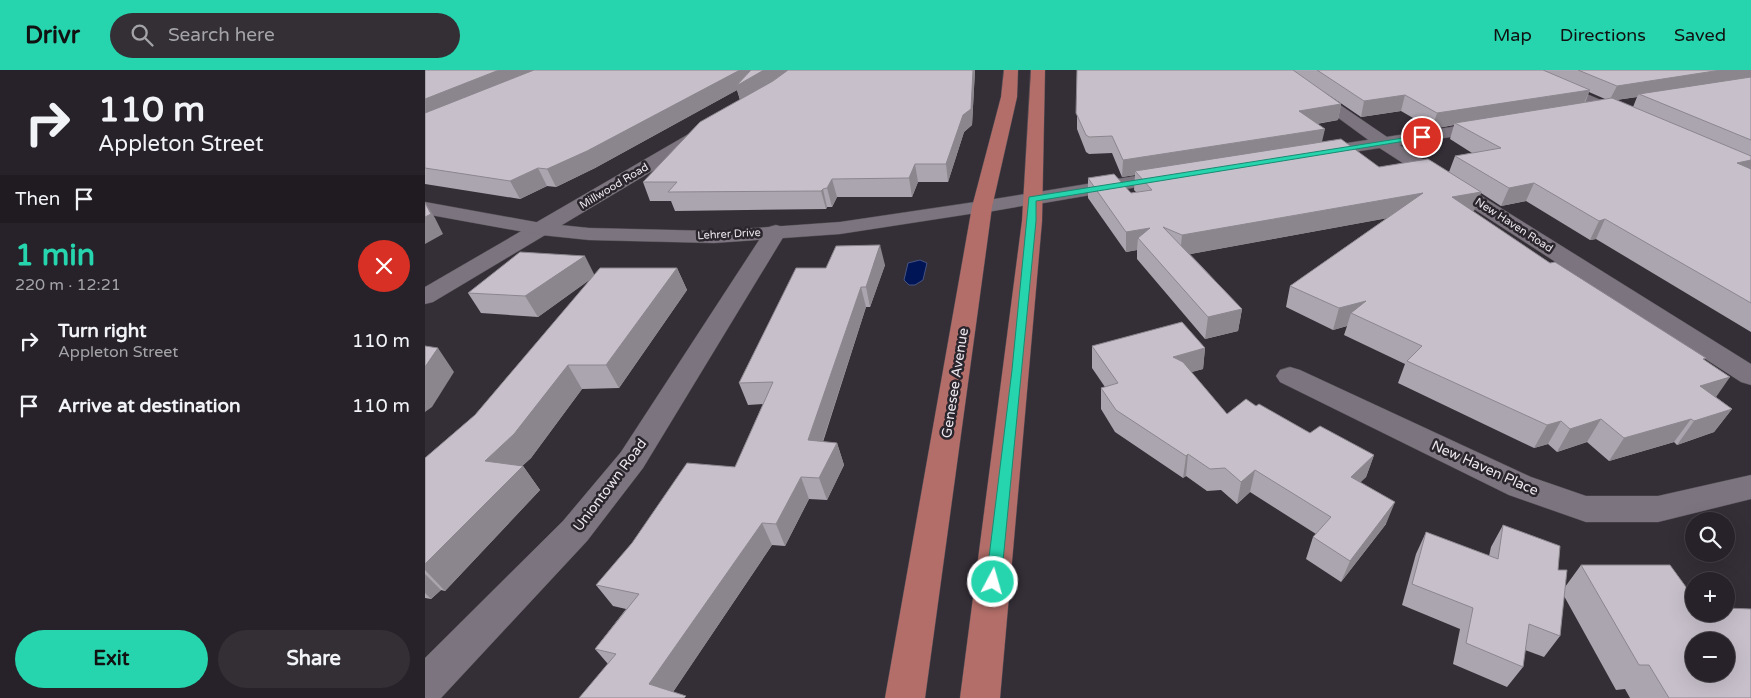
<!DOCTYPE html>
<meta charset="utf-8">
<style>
body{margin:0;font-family:"Varela Round",sans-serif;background:#332f35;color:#f1f3f6;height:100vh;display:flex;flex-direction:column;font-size:19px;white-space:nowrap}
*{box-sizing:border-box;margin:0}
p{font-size:16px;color:#a4a4a8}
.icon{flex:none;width:28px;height:28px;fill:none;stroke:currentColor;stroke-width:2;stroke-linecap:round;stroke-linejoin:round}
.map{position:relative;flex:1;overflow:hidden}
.details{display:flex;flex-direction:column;background:#272229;width:425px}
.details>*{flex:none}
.guide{background:#272229;color:#f1f3f6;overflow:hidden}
.controls{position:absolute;left:1260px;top:442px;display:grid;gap:10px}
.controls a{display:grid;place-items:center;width:50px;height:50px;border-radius:50%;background:#272229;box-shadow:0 5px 20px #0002,0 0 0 1px #433f46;font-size:25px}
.pin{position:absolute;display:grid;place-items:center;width:42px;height:42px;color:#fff;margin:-21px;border:2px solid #fff;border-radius:50%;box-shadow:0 1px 5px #0007}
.me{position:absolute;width:55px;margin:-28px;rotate:6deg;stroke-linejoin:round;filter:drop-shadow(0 0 4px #0008)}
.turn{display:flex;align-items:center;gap:18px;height:105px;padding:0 15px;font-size:22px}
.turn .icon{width:65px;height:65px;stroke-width:2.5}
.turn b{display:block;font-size:35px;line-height:42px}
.then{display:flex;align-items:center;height:48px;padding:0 15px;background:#0003;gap:10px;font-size:19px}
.round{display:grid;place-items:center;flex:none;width:52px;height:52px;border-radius:26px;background:#332f35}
.headline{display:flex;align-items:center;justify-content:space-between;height:85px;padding:0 15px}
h1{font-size:30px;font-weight:700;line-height:38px;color:#26d5ae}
.button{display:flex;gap:10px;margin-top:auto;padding:10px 15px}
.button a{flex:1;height:58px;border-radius:30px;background:#26d5ae;color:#111;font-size:20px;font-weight:700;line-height:58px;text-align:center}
.button a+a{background:#332f35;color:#f1f3f6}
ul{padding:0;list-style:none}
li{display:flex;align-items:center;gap:15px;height:65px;padding:0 15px}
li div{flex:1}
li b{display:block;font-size:19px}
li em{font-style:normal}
header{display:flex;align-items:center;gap:30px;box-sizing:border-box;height:70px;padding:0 25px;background:#26d5ae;color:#111}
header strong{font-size:24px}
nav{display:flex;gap:28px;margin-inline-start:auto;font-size:18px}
.search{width:350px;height:45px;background:#332f35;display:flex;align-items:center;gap:12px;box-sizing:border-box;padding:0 18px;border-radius:28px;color:#a4a4a8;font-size:19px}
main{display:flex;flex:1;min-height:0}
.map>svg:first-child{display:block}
.water{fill:#001556;stroke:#465483}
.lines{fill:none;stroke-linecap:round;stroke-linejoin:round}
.minor-casing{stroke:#524d54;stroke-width:1}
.tertiary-casing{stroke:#524d54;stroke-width:1}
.primary-casing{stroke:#524d54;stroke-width:1}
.minor{fill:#7c757f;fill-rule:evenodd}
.tertiary{fill:#7c757f;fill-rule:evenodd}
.primary{fill:#b36e69;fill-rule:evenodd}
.wall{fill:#aba5af;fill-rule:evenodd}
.shaded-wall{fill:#8b868e}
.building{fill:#c7c0cb;stroke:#8b868e;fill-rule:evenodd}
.route{fill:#26d5ae;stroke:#198a71}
.labels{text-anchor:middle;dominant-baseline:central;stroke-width:5;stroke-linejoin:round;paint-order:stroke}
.far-street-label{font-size:11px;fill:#ebe7ed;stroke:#2a252d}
.street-label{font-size:14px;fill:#ebe7ed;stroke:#2a252d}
</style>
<header>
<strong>Drivr</strong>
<div class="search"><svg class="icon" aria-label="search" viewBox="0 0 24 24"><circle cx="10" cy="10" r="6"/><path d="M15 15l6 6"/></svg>Search here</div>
<nav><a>Map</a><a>Directions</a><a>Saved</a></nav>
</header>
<main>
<section class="details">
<div class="guide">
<div class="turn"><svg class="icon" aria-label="right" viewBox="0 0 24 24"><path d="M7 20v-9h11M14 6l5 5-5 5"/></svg><div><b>110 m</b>Appleton Street</div></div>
<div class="then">Then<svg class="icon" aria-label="arrive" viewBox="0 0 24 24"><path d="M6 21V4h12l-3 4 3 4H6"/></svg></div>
</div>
<div class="headline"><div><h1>1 min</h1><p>220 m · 12:21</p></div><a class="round" style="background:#d93025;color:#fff"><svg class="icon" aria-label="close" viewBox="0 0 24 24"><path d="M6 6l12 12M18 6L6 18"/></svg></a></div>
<ul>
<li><svg class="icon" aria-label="right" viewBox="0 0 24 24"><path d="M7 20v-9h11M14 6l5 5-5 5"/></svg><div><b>Turn right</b><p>Appleton Street</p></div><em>110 m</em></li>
<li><svg class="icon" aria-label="arrive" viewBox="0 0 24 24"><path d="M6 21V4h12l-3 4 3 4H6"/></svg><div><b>Arrive at destination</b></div><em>110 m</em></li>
</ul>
<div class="button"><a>Exit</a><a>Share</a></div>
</section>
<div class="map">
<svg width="1326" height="628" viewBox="0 0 1326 628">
<rect width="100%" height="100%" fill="#342e37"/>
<path class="water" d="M 495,190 L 502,193 L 498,210 L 490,215 L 484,215 L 479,210 L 483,193 Z"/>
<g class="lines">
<defs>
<g id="minor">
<path d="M 848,0 L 864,0 L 965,69 L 1326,294 L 1326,315 L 1316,312 L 953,77 Z"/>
<path d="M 1087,0 L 1106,0 L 1206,43 L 1208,46 L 1206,49 L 1194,49 L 1089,3 Z"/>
<path d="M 280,57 L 286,58 L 288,62 L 286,66 L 8,232 L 0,234 L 0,217 L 274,58 Z"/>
<path d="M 607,123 L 614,125 L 617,129 L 614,133 L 557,143 L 550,141 L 547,137 L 550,133 L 557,131 Z"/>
<path d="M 351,155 L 358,157 L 362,161 L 218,398 L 162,471 L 16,628 L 0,628 L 0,588 L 138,451 L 196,382 L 340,161 L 344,157 Z"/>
<path d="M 865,297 L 875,300 L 1106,407 L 1161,426 L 1233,426 L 1326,405 L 1326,429 L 1233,452 L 1161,452 L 1084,425 L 855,312 L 851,306 L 855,300 Z"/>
</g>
<g id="tertiary">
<path d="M 1065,51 L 1071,52 L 1073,56 L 1071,60 L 890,88 L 884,87 L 881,83 L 884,79 L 890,78 Z"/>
<path d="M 747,100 L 754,102 L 756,106 L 754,110 L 607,135 L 600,133 L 597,129 L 600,125 L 607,123 Z"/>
<path d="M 557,131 L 564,133 L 567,137 L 564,141 L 415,164 L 289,173 L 164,170 L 116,165 L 0,144 L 0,132 L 116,153 L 164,158 L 289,161 L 415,152 Z"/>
</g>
<g id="primary">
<path d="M 579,0 L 593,0 L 592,27 L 567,137 L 500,628 L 460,628 L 547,137 L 576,27 Z"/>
<path d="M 606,0 L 620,0 L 617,151 L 575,628 L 535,628 L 597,151 Z"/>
</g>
</defs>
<use href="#minor" class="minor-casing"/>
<use href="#tertiary" class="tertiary-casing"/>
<use href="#primary" class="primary-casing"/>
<use href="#minor" class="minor"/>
<use href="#tertiary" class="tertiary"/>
<use href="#primary" class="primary"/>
</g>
<g class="wall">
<path d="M 0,0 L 550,0 L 547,55 L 539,62 L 523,112 L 493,112 L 487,127 L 412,127 L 407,137 L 402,137 L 401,139 L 250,141 L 246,131 L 225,131 L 218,112 L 315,30 L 312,20 L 170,98 L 131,117 L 122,116 L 95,129 L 0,114 Z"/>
<path d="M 652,0 L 1326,0 L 1326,262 L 1171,169 L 1165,170 L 1101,131 L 1076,136 L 1056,123 L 1048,142 L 1125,193 L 1280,290 L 1291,327 L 1307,339 L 1289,362 L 1252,375 L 1249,372 L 1184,391 L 1162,372 L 1132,382 L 1123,374 L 1109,378 L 973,313 L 980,294 L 919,265 L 922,256 L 908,260 L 861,237 L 865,216 L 962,148 L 765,184 L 817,239 L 813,261 L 780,269 L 712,189 L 712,180 L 701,182 L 663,128 L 663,108 L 706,123 L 711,122 L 709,120 L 710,105 L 697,107 L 687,83 L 664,84 L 661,82 L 652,59 ZM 895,19 L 936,47 L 976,41 L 1007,59 L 1029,55 L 1025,69 L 1047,83 L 1030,86 L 1024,102 L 954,97 L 897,72 L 892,54 L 913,50 L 916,34 ZM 1164,22 L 1180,29 L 1160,33 ZM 1212,27 L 1208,37 L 1191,30 Z"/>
<path d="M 460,195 L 445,237 L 441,237 L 398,372 L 412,373 L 419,395 L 402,430 L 384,429 L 360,476 L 347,475 L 248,622 L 183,594 L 170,579 L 201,539 L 188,536 L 171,515 L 310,397 L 338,334 L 323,335 L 314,313 L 401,198 Z"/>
<path d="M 252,198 L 262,220 L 194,318 L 157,319 L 106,388 L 97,396 L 98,396 L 115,420 L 20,521 L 16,520 L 6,529 L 0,528 L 0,388 L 50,345 L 167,208 L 113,247 L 56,243 L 43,223 L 169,205 Z"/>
<path d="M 667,276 L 780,278 L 778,299 L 766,302 L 802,344 L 831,336 L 885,363 L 949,385 L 941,407 L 935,412 L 961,454 L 916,512 L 881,489 L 888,467 L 891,464 L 825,422 L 812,434 L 796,420 L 782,421 L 761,406 L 758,408 L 690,362 L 676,339 L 676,318 L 680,317 L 667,298 Z"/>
<path d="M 1078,455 L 1133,500 L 1140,517 L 1156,495 L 1326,628 L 1205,628 L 1200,619 L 1191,620 L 1139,526 L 1135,566 L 1119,587 L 1100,580 L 1098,597 L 1082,617 L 1028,594 L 1035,559 L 977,535 L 991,484 L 1001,462 L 1064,486 L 1066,477 Z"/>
</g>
<g class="shaded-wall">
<path d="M 74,0 L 119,0 L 0,49 L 0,29 Z"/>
<path d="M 315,0 L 364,0 L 316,32 L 312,20 L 170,98 L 131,117 L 122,99 Z"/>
<path d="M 548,0 L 550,0 L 547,55 L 539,62 L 523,112 L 521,94 Z"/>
<path d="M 1296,0 L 1326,0 L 1326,9 L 1214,24 L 1212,27 L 1184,31 L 1192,16 Z"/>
<path d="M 1165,20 L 1158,35 L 1030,53 L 1029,55 L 1007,59 L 1012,43 Z"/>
<path d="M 980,25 L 976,41 L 936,47 L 939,31 Z"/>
<path d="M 916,34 L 913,50 L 871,57 L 874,41 Z"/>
<path d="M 900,59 L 896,76 L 710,101 L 710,105 L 697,107 L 698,90 Z"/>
<path d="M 1326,90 L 1326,101 L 1312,93 Z"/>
<path d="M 490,94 L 493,112 L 487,127 L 484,108 Z"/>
<path d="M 113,98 L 122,116 L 95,129 L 85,111 Z"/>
<path d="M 407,109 L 412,127 L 407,137 L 402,118 Z"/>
<path d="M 1109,113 L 1101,131 L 1076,136 L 1084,118 Z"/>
<path d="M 398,119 L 402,137 L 401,139 L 396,121 Z"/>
<path d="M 1056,122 L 1049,141 L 1020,147 L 1027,127 Z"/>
<path d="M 998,123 L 991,143 L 755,186 L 757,165 Z"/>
<path d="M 0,132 L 10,148 L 18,164 L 0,174 Z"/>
<path d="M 1180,149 L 1171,169 L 1165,170 L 1174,151 Z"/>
<path d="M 725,158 L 713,168 L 712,180 L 701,182 L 701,162 Z"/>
<path d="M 455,175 L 460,195 L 445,237 L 441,217 Z"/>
<path d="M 160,186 L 170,206 L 113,247 L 100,226 Z"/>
<path d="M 252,198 L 262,220 L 194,318 L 181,295 Z"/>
<path d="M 436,217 L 441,237 L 391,392 L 383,370 Z"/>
<path d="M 941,231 L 926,243 L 922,256 L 908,260 L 914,238 Z"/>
<path d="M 817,239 L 813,261 L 780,269 L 783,247 Z"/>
<path d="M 13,278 L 29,302 L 7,337 L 0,342 L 0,297 Z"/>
<path d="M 780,278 L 778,299 L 746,308 L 748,287 Z"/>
<path d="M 143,295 L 157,319 L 106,388 L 78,414 L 60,391 Z"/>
<path d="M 1305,307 L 1289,330 L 1275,316 Z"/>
<path d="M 1307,339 L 1289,362 L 1252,375 L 1269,351 Z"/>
<path d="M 1176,349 L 1162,372 L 1132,382 L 1145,359 Z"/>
<path d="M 1266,349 L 1249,372 L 1184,391 L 1199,368 Z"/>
<path d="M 1136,351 L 1123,374 L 1109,378 L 1122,355 Z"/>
<path d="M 412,373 L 419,395 L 402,430 L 394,408 Z"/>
<path d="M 763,384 L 761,406 L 758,408 L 761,386 Z"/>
<path d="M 949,385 L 941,407 L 919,429 L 926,407 Z"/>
<path d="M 98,396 L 115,420 L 20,521 L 0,500 L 0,494 Z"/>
<path d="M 830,400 L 825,422 L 812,434 L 816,412 Z"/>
<path d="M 376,407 L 384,429 L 360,476 L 351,454 Z"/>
<path d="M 970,432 L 961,454 L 916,512 L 925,491 Z"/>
<path d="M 337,453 L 347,475 L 244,628 L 224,614 Z"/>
<path d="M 0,504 L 16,520 L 6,529 L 0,523 Z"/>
</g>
<g class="building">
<path d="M 0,0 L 74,0 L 0,29 Z"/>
<path d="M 109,0 L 315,0 L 162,81 L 122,99 L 113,98 L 85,111 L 0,98 L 0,43 Z"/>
<path d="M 326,0 L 339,0 L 311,16 Z"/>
<path d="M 363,0 L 548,0 L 546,39 L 538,45 L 521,94 L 490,94 L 484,108 L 407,109 L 402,118 L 398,119 L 396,121 L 243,122 L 252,112 L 218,112 L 275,52 L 348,11 Z"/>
<path d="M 652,0 L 868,0 L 916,34 L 874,41 L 900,59 L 698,90 L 687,66 L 664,67 L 661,65 L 651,43 Z"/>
<path d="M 892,0 L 1118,0 L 1165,20 L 1012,43 L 980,25 L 939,31 Z"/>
<path d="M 1153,0 L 1296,0 L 1192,16 Z"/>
<path d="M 1326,7 L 1326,70 L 1214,24 Z"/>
<path d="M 1187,28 L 1326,86 L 1326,90 L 1312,93 L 1326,99 L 1326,233 L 1180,149 L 1174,151 L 1109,113 L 1084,118 L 1030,86 L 1076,78 L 1030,53 Z"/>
<path d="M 916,69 L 954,97 L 1003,89 L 1056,122 L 1027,127 L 1125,193 L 1130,192 L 1281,288 L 1278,289 L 1305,307 L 1275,316 L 1307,339 L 1269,351 L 1266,349 L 1199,368 L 1176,349 L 1145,359 L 1136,351 L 1122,355 L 982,291 L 997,276 L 926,243 L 941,231 L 914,238 L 865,216 L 998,123 L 757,165 L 738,157 L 817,239 L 783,247 L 713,168 L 725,158 L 701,162 L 663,108 L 689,104 L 706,123 L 727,120 L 710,101 Z"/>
<path d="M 0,133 L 6,144 L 0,147 Z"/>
<path d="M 455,175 L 441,217 L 436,217 L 383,370 L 412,373 L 394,408 L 376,407 L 351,454 L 337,453 L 224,614 L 261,626 L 259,628 L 154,628 L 191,584 L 170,579 L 214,524 L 171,515 L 207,473 L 262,393 L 310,397 L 348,312 L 314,313 L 371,198 L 401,198 L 411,176 Z"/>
<path d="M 95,182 L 160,186 L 100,226 L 43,223 Z"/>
<path d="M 175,198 L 252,198 L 181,295 L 143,295 L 89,364 L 60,391 L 98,396 L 0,494 L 0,388 L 50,345 Z"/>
<path d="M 757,252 L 780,278 L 748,287 L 758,292 L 802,344 L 821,329 L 831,336 L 834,334 L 885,363 L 895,356 L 949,385 L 926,407 L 970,432 L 925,491 L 888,467 L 906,447 L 830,400 L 816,412 L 800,398 L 785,399 L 763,384 L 761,386 L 691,340 L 676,318 L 693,313 L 667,276 Z"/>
<path d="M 0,276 L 13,278 L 0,297 Z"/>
<path d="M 1078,455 L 1135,476 L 1133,500 L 1142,500 L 1135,566 L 1104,554 L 1098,597 L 1041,573 L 1048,538 L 987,514 L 1001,462 L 1073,489 Z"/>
<path d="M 1156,495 L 1245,495 L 1269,528 L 1269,544 L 1301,544 L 1301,538 L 1326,539 L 1326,628 L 1244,628 L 1224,595 L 1214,595 ZM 1269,571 L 1301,571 L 1301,604 L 1269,604 Z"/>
</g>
<path class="route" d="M 997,65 L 1000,67 L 999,68 L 611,131 L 611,151 L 576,512 L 574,517 L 568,518 L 563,517 L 561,512 L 587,300 L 604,127 Z"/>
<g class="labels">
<g class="far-street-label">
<text transform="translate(189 116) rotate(-31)">Millwood Road</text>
<text transform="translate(1089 155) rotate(33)">New Haven Road</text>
<text transform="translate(304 164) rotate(-3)">Lehrer Drive</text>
</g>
<g class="street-label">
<text transform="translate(530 313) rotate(-81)">Genesee Avenue</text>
<text transform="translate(1060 398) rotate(24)">New Haven Place</text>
<text transform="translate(185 415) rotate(-53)">Uniontown Road</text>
</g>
</g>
</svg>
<div class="controls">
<a><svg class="icon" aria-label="search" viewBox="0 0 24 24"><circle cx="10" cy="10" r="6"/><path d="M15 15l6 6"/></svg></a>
<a>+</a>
<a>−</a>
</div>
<div class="pin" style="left:997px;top:67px;background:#d93025"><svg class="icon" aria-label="arrive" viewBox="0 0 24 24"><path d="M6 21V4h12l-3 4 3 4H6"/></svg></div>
<svg class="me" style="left:568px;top:512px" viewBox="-20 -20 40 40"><circle r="17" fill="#26d5ae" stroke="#fff" stroke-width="3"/><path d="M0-11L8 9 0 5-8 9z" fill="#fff"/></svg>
</div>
</main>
